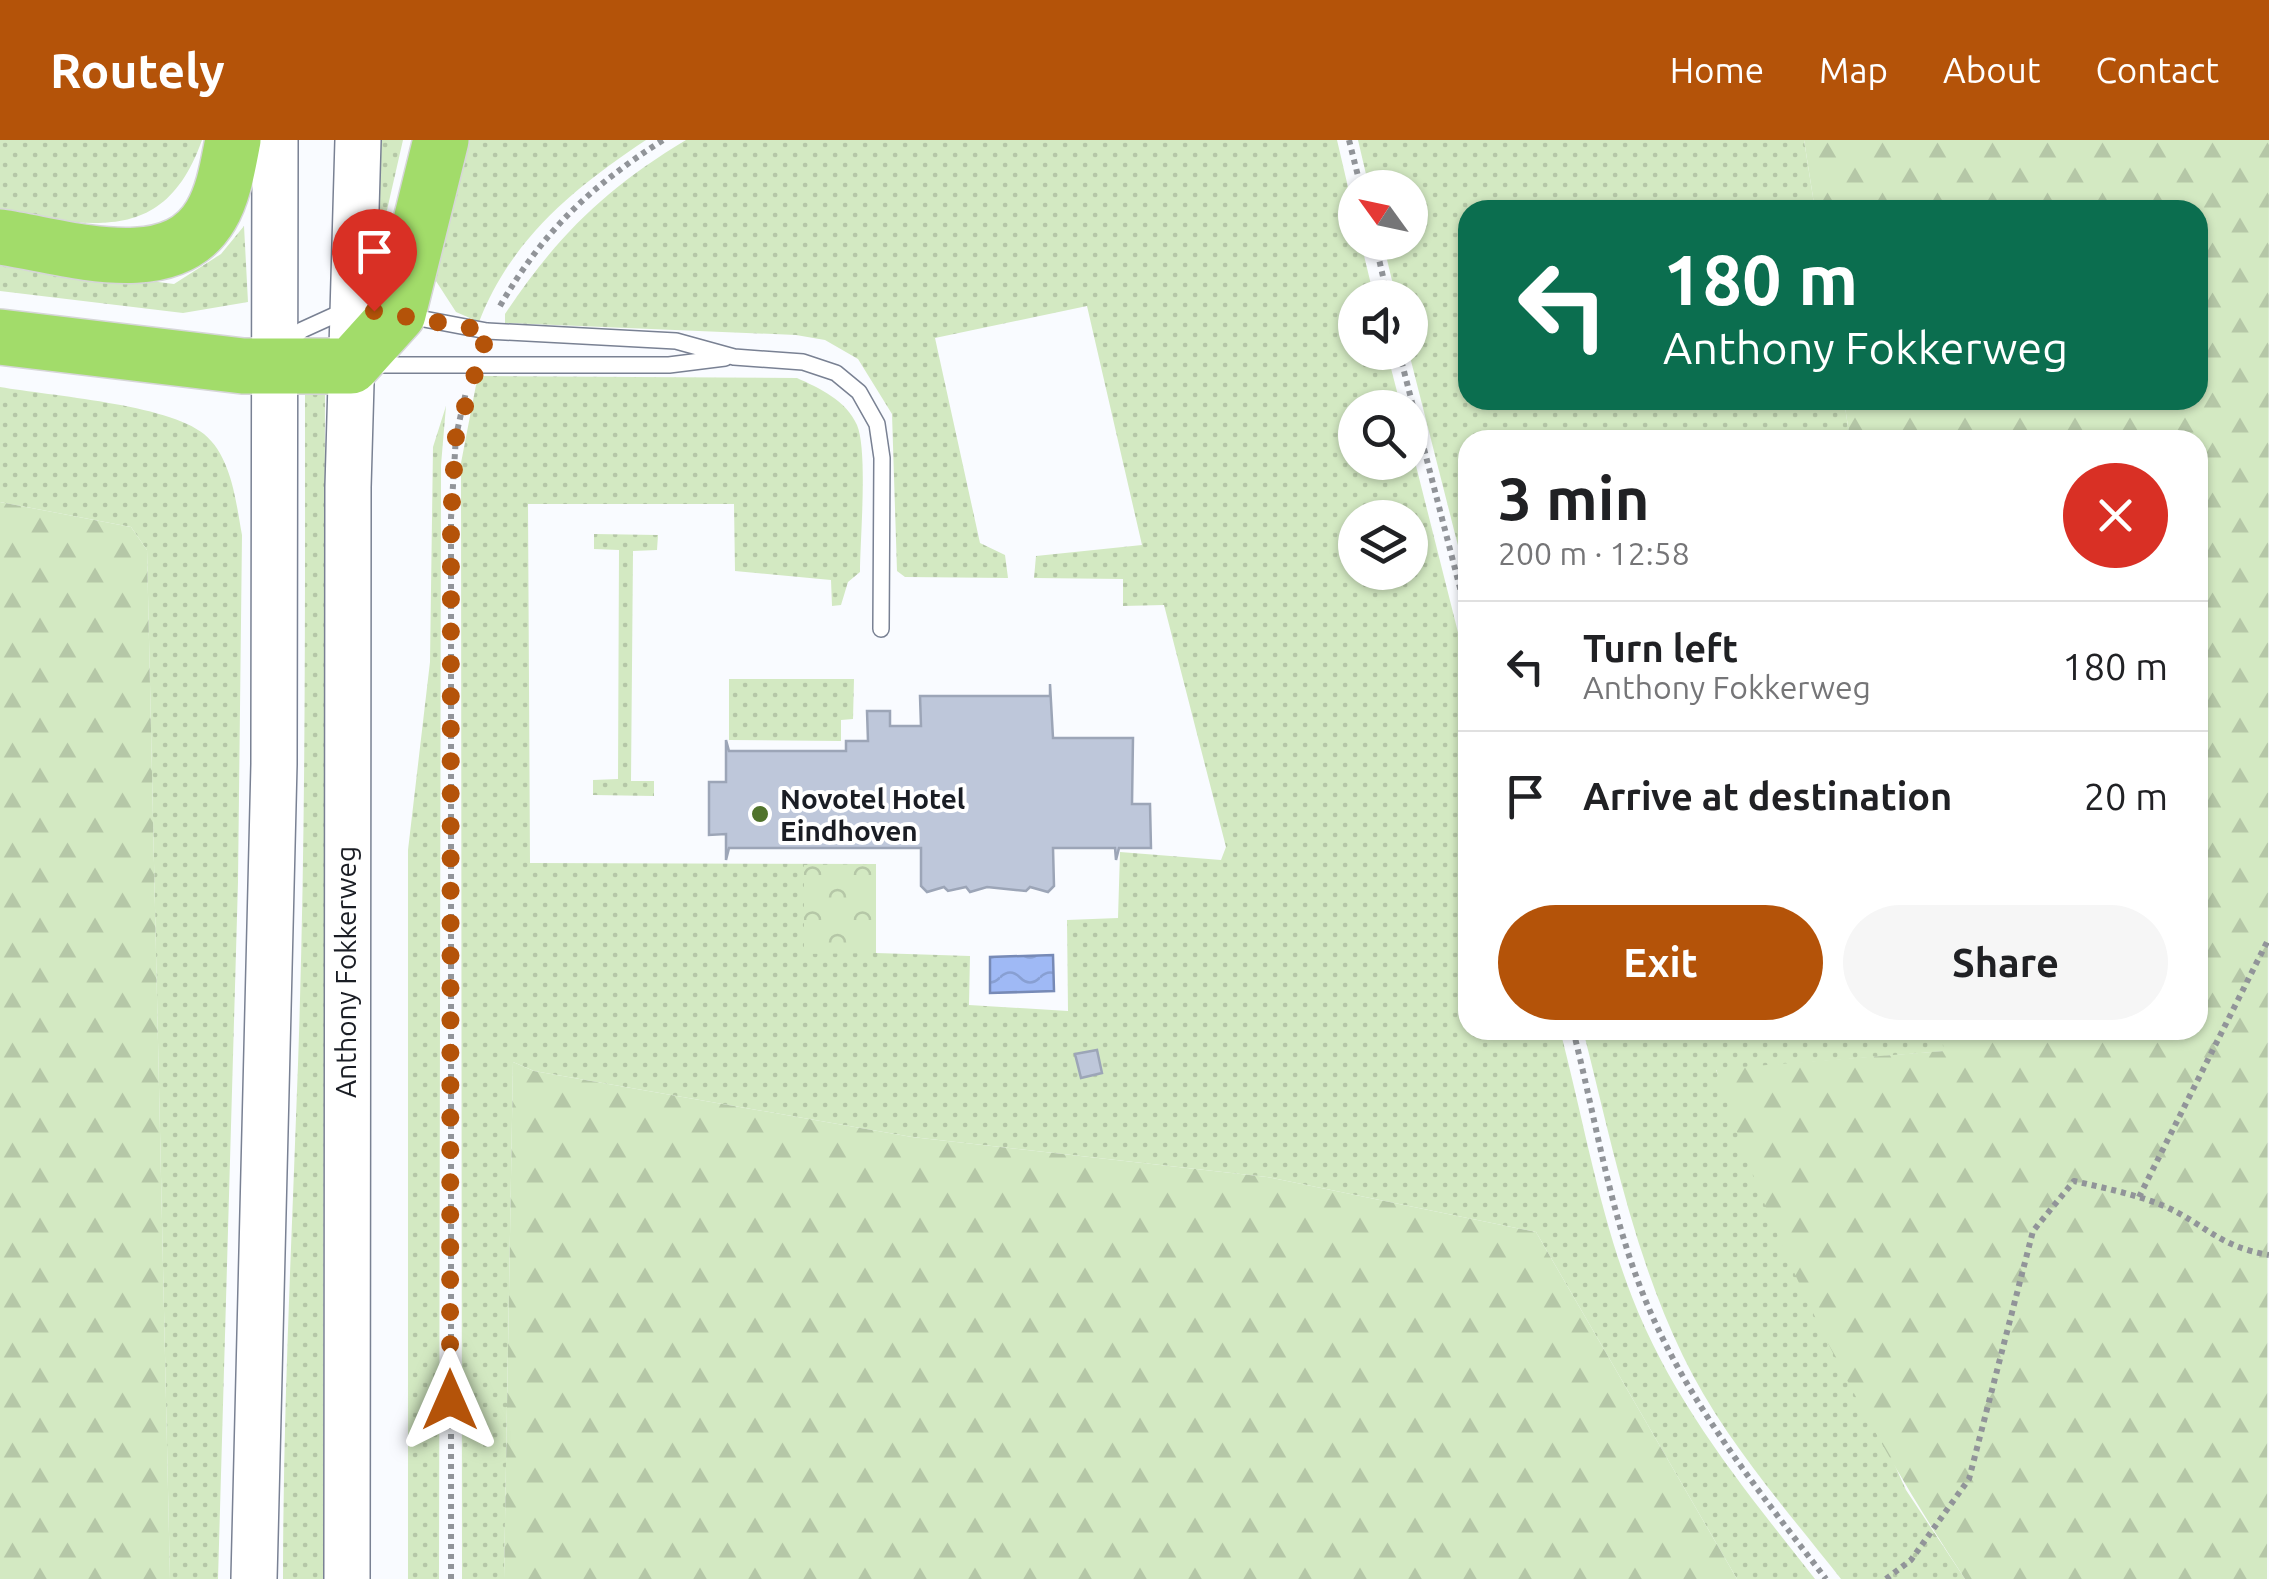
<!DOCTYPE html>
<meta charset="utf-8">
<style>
body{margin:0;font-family:Ubuntu,sans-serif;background:#f6f6f6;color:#202124;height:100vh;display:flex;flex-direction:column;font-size:38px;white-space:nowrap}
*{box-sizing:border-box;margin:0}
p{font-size:32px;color:#757577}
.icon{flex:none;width:55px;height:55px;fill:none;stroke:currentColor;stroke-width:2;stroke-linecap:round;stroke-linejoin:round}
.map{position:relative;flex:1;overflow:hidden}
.sheet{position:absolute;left:1458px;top:290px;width:750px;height:610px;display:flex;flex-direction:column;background:#fff;border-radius:30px;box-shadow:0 2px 8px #0004}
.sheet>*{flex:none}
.banner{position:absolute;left:1458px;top:60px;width:750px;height:210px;border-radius:30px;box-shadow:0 2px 8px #0004;background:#0b6e4f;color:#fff;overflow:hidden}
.needle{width:65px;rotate:303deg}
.fabs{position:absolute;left:1338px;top:30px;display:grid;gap:20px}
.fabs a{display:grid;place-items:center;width:90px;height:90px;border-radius:50%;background:#fff;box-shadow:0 2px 8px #0004;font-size:50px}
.pin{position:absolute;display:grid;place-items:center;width:85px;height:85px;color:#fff;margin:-102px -42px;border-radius:50% 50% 50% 0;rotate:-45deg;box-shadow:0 0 10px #0007}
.pin .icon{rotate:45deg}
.me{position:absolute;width:110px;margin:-55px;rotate:0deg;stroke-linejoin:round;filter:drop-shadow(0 0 8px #0008)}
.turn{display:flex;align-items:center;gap:35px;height:210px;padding:0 40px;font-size:45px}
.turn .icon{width:130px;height:130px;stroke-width:2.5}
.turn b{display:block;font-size:70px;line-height:85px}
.round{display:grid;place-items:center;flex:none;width:105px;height:105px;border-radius:52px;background:#f6f6f6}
.headline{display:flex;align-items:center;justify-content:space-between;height:170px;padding:0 40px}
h1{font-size:60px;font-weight:700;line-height:75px}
.action{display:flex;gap:20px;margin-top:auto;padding:20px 40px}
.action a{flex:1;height:115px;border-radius:60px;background:#b45309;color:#fff;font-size:40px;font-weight:700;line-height:115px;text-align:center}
.action a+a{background:#f6f6f6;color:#202124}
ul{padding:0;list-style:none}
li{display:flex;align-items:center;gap:30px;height:130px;padding:0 40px;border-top:2px solid #e0e0e0}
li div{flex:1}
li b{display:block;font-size:38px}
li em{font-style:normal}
header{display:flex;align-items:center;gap:60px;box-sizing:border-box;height:140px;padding:0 50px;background:#b45309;color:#fff}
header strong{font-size:48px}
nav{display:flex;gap:55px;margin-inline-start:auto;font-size:35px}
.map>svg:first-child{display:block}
.grass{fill:url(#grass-dots);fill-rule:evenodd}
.forest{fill:url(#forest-firs)}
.park{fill:url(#park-crowns)}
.water{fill:url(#water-waves);stroke:#778ab6;stroke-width:2.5}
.building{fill:#bec7da;stroke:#9ca5b7;stroke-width:2.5}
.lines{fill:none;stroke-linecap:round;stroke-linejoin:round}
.lane-casing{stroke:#798193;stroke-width:18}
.secondary-casing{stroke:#798193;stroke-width:48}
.highway-casing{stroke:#d6d6d8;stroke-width:58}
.path{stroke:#919499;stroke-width:6;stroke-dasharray:5 5;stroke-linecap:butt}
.lane{stroke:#fff;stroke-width:15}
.secondary{stroke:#fff;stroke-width:45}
.highway{stroke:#a2dc6a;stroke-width:55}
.route{stroke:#b45309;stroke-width:18;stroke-dasharray:0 32.4}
.poi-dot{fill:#50732c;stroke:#fff;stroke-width:4}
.labels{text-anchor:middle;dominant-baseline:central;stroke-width:8;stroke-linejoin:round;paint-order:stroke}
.poi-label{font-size:28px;font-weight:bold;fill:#1a1d24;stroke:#fff;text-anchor:start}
.street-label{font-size:28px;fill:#1a1d24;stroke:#fff}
</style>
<header>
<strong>Routely</strong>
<nav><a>Home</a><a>Map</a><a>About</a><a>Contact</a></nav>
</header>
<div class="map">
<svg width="2269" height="1439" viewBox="0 0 2269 1439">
<defs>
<pattern id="grass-dots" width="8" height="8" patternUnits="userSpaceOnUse" patternTransform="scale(2.5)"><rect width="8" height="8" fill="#d3e9c2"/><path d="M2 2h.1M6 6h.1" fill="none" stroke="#b5c7a7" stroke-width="1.8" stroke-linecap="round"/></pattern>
<pattern id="forest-firs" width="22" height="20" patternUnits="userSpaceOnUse" patternTransform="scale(2.5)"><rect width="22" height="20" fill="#d3e9c2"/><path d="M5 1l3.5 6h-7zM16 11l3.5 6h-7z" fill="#b5c7a7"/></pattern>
<pattern id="park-crowns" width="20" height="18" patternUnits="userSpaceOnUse" patternTransform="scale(2.5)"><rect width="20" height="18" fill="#d3e9c2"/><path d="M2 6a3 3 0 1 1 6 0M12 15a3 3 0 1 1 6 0" fill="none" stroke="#b5c7a7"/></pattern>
<pattern id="water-waves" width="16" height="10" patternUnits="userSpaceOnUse" patternTransform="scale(2.5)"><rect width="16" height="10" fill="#9fb9f5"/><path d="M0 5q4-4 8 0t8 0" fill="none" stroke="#889fd2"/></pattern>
</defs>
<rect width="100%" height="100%" fill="#f9fbff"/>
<g class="grass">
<path d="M 0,0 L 202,0 C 164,107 92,84 0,73 Z"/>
<path d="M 381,0 L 403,0 L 382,92 L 374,91 Z"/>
<path d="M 470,0 L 646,0 C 574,48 511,99 479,182 L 456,172 L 434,138 Z"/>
<path d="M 686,0 L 1337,0 L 1355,77 L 1355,102 L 1361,103 L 1374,157 L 1355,158 L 1355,212 L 1387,213 L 1401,267 L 1355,268 L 1355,322 L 1410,322 L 1410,302 L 1467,528 L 1468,890 L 1560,890 C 1583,978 1599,1072 1632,1157 C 1673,1263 1745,1350 1815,1439 L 1737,1439 L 1536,1092 L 1267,1037 L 912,997 L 534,931 L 513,922 L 504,1439 L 462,1439 L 461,323 L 476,245 L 483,236 L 797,238 C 819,248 846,260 857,285 C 868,311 860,400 860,432 L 848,442 L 841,465 L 832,466 L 831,440 L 735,431 L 734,364 L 528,364 L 530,723 L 876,724 L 876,813 L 970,816 L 969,865 L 1068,871 L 1067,780 L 1118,778 L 1120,712 L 1221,720 L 1226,707 L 1164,465 L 1123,466 L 1123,439 L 1034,438 L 1036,416 L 1142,405 L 1087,166 L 935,198 L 980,403 L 1005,415 L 1008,438 L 905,437 L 897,431 L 892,274 L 858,219 L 825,200 L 796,195 L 505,183 L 505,174 C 556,97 606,48 686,0 ZM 1355,378 L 1410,378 L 1410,432 L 1355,432 Z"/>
<path d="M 1358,0 L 1804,0 L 1815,70 L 1468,70 L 1468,260 L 1844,260 L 1850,300 L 1468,300 L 1467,441 L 1409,213 L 1410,158 L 1396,157 L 1383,103 L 1410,102 L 1410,48 L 1369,47 Z"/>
<path d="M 244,86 L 248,162 L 183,173 L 0,151 L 0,122 L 174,144 L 221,114 Z"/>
<path d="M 305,241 L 325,243 L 323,1439 L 283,1439 C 283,1267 292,1096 298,924 C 306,696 305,468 305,241 Z"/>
<path d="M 0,247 C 51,256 167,264 204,294 C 232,317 236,363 242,395 L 238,742 L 218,1439 L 170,1439 L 147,410 L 131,387 L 0,362 Z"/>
<path d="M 446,266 L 441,325 L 439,1439 L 408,1439 L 408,710 L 430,522 L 433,307 Z"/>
<path d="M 594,394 L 658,395 L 657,410 L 633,411 L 631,641 L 654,641 L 654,656 L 593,655 L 593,640 L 618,639 L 619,410 L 594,409 Z"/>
<path d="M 729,539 L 854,539 L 853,579 L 841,580 L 841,601 L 729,600 Z"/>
<path d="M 1583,890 L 1941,890 L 1945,911 L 1716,930 L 1906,1350 L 1965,1439 L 1841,1439 C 1786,1369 1722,1297 1683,1216 C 1633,1113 1611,1000 1583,890 Z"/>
</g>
<g class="forest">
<path d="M 1804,0 L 2269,0 L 2267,1439 L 1965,1439 C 1861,1281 1773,1111 1716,929 L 1944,911 L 1941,890 L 2198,890 L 2198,300 L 1850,300 L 1844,260 L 2198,260 L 2198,70 L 1815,70 Z"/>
<path d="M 0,362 L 131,387 L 147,410 L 170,1439 L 0,1439 Z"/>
<path d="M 513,922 L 534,931 L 912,997 L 1267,1037 L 1536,1092 L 1737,1439 L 504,1439 Z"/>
</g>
<path class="park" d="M 876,724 L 876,813 L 804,814 L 804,725 Z"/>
<path class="water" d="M 1053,815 L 1054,851 L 990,853 L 990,817 Z"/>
<g class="building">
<path d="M 1050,544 L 1053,598 L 1133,598 L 1132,664 L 1150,664 L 1151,708 L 1119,708 L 1116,720 L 1115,708 L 1053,708 L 1054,746 L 1048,752 L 1030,747 L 1026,751 L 987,747 L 970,752 L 966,747 L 948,751 L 944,747 L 927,752 L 921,746 L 921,708 L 729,708 L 726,720 L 726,694 L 709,695 L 709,642 L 726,642 L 726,600 L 729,611 L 846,611 L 846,601 L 868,601 L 867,571 L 890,571 L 890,586 L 921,586 L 920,556 L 1050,556 Z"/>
<path d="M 1097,910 L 1102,933 L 1081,938 L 1075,914 Z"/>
</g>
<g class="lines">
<defs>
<g id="lane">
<path d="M 408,176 L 487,191 L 676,201 L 734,217 L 803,222 L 836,233 L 859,252 L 877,284 L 882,318 L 881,489"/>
<path d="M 284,206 L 302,190 L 346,170"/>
<path d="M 369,225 L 669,225 L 725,218"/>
</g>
<g id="secondary">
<path d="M 254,1439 L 274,624 L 275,0"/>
<path d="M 347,1439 L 348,347 L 358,0"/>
</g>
<g id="highway">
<path d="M 0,97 C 64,106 171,144 211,75 C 224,53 228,25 233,0"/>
<path d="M 0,197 L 243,226 L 351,226 L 398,174 L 441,0"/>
</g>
</defs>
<use href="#lane" class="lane-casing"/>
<use href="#secondary" class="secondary-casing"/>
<use href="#highway" class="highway-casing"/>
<g class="path">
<path d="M 1349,0 L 1361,48"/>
<path d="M 1375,102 L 1388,158"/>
<path d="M 500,166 C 544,90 590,47 663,0"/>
<path d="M 1399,212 L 1468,479"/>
<path d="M 1573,890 C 1595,976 1609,1067 1641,1149 C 1682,1256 1757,1349 1826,1439"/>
<path d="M 2139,1057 L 2269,798"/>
<path d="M 451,1439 L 451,378 L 456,296 L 466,252"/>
<path d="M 1886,1439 L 1911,1420 L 1969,1339 L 2033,1091 L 2074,1041 C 2104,1048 2135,1054 2164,1066 C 2207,1085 2217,1106 2269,1115"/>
</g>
<use href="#lane" class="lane"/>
<use href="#secondary" class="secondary"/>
<use href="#highway" class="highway"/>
</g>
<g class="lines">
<path class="route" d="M 374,171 L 488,191 L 456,296 L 451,378 L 450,1260"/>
</g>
<circle class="poi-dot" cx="760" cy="674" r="10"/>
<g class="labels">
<g class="poi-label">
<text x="780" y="658">Novotel Hotel<tspan x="780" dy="32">Eindhoven</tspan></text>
</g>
<g class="street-label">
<text transform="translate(345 832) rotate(-90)">Anthony Fokkerweg</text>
</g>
</g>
</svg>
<div class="fabs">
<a><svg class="needle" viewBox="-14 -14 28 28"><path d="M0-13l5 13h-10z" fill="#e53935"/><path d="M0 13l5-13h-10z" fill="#757577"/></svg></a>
<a><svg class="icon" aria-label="sound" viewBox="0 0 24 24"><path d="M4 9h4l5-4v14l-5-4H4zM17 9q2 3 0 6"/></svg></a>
<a><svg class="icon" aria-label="search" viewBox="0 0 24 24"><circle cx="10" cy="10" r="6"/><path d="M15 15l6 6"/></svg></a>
<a><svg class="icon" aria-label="layers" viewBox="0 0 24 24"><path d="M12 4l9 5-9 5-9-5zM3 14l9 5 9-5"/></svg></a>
</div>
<div class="pin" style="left:374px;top:171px;background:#d93025"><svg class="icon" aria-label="arrive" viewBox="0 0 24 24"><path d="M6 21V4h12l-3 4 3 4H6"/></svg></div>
<svg class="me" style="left:450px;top:1260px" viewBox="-20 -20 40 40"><path d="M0-17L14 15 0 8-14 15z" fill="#b45309" stroke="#fff" stroke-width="4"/></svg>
<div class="banner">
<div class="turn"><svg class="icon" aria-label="left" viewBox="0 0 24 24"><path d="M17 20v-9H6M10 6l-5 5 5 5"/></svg><div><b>180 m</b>Anthony Fokkerweg</div></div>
</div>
<section class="sheet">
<div class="headline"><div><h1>3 min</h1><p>200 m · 12:58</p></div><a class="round" style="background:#d93025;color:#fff"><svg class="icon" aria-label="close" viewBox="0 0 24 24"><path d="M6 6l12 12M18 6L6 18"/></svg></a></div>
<ul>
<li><svg class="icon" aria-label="left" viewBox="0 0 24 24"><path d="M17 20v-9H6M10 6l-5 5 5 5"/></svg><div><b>Turn left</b><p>Anthony Fokkerweg</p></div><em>180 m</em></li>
<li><svg class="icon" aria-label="arrive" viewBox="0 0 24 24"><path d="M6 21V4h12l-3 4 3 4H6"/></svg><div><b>Arrive at destination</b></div><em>20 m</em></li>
</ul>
<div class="action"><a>Exit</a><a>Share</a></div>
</section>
</div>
